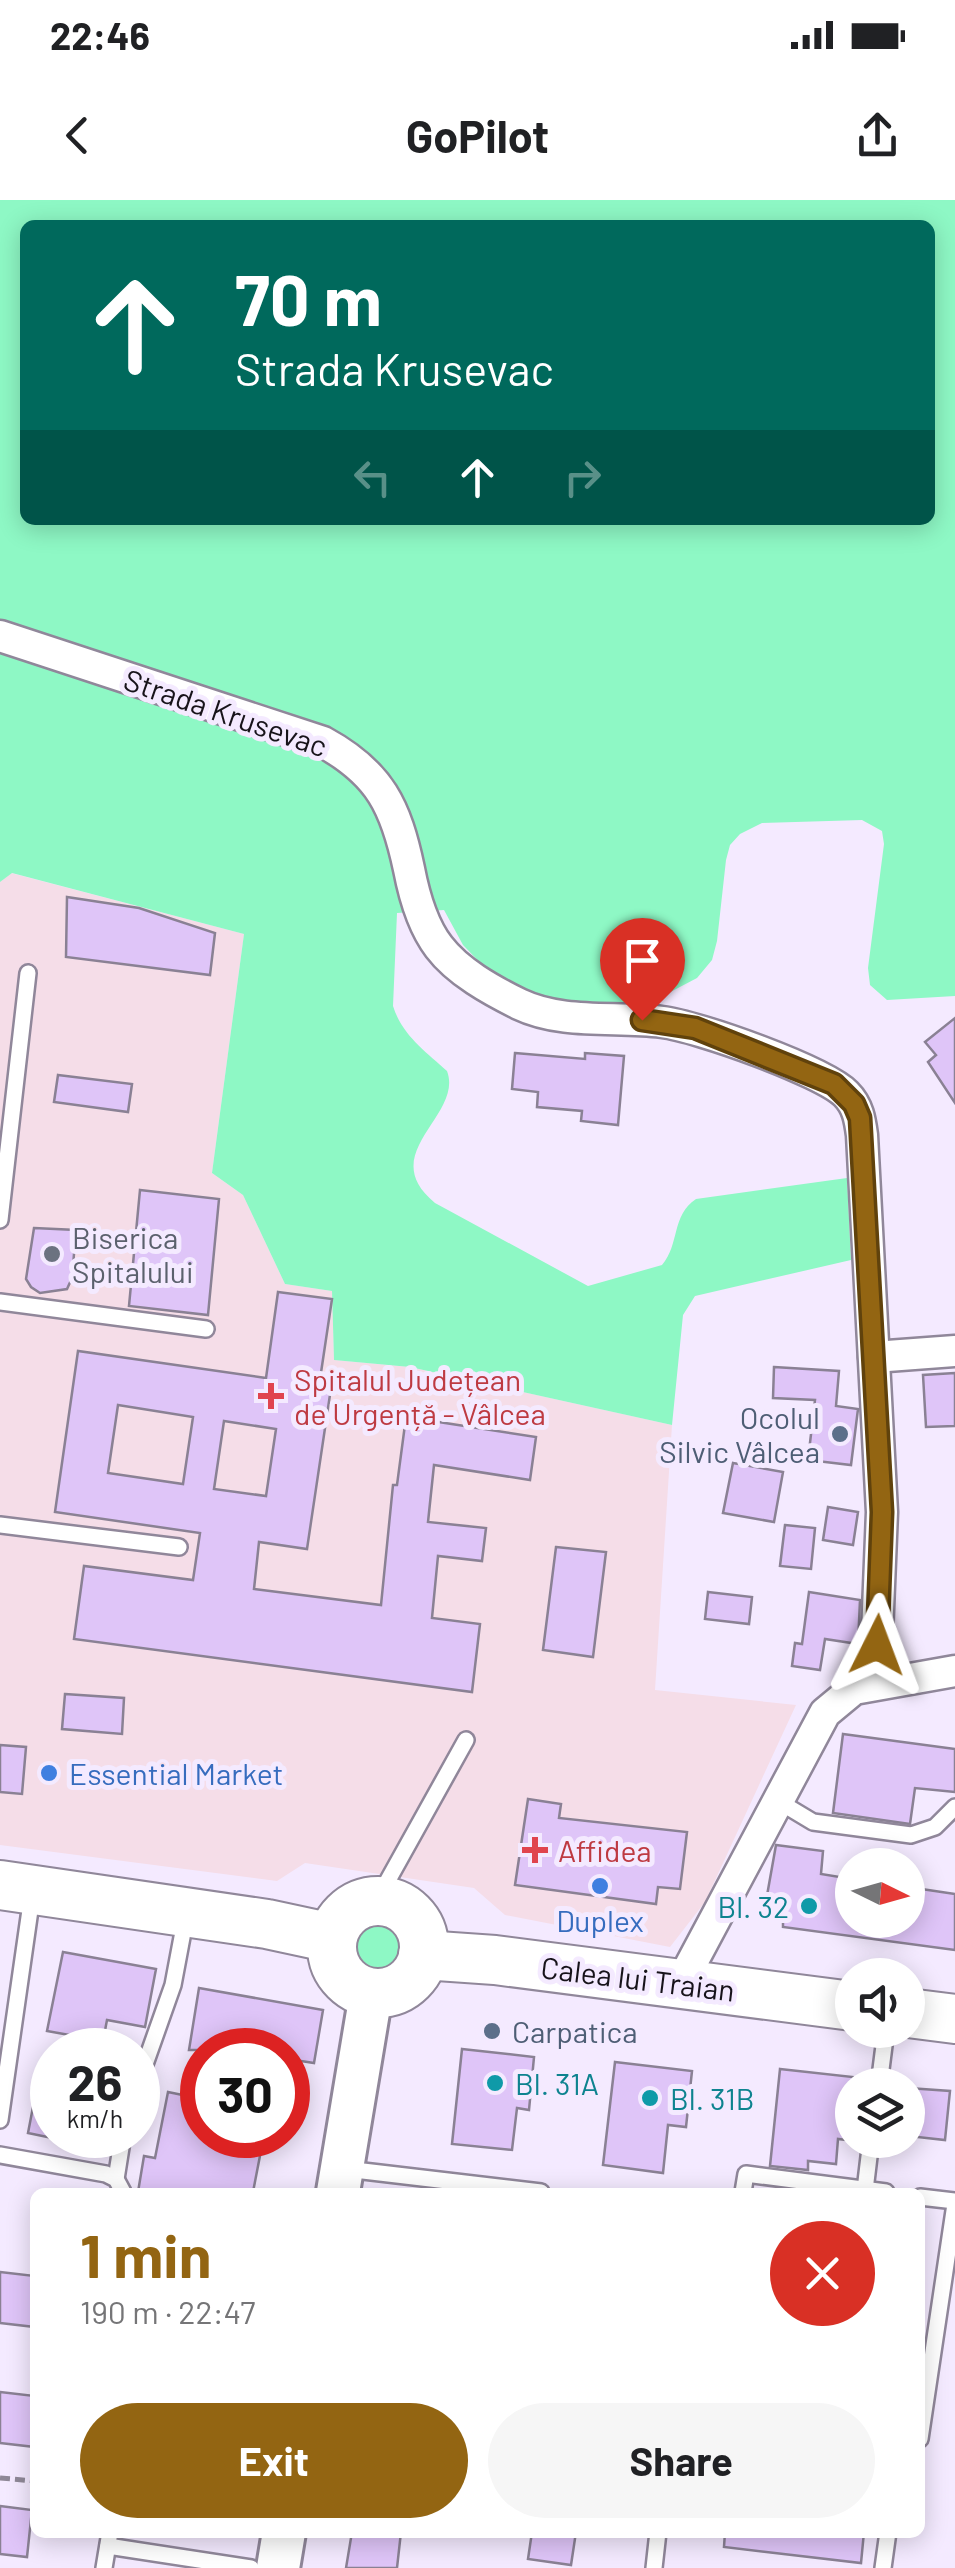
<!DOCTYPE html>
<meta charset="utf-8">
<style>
body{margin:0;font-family:Barlow,sans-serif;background:#f6f6f6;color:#202124;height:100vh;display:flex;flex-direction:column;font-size:38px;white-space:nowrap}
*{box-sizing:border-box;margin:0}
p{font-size:32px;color:#757577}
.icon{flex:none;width:55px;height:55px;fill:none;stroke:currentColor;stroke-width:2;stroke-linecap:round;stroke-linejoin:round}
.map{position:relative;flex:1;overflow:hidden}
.sheet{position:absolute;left:30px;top:1988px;width:895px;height:350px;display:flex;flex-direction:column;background:#fff;border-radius:15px;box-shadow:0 5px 25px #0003}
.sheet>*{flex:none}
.top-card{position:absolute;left:20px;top:20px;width:915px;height:305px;border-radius:15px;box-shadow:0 5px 25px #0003;background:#00695c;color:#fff;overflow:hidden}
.needle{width:65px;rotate:95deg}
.buttons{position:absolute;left:835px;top:1648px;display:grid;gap:20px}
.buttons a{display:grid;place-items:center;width:90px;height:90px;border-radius:50%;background:#fff;box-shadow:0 5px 25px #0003;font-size:50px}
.speed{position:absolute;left:30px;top:1828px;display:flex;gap:20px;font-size:50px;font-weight:700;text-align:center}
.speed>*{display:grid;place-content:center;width:130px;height:130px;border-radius:50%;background:#fff;box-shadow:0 5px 25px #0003;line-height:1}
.speed small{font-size:25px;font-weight:400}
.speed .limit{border:15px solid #d22;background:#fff;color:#111}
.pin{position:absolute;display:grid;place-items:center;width:85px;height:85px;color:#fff;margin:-102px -42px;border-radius:50% 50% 50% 0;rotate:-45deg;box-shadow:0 0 10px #0007}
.pin .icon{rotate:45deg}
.me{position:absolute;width:110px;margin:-55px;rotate:3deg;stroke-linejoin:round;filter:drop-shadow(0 0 8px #0008)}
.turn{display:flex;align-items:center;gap:35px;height:210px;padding:0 50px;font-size:45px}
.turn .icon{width:130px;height:130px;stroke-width:2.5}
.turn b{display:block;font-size:70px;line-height:85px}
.lanes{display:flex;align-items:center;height:95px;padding:0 50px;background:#0003;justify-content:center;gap:50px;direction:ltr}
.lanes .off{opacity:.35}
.round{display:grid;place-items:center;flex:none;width:105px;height:105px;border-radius:52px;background:#f6f6f6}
.overview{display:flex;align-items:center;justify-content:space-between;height:170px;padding:0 50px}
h1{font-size:60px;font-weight:700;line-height:75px;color:#936512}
.primary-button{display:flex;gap:20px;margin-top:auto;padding:20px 50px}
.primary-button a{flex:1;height:115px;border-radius:60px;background:#936512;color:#fff;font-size:40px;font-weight:700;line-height:115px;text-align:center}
.primary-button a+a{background:#f6f6f6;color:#202124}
.status{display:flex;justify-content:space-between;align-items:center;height:70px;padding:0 50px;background:#fff;direction:ltr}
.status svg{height:28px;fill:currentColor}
header{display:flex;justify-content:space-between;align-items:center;height:130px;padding:0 50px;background:#fff;font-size:45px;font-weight:700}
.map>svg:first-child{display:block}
.medical{fill:#f5dde8}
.green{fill:#8ef8c5;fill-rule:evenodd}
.building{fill:#dfc5f8;stroke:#8a8194;stroke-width:2.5;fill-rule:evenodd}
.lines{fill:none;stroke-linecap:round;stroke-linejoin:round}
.service-casing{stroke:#90879a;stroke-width:20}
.minor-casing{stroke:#90879a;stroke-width:35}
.secondary-casing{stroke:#90879a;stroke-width:48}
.primary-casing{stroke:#90879a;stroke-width:52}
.path{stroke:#8f8897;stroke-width:5;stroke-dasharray:10 5;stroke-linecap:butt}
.service{stroke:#fff;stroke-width:15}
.minor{stroke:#fff;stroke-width:30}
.secondary{stroke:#fff;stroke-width:42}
.primary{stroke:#fff;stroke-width:48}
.route-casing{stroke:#60420c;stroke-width:25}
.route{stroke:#936512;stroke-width:18}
.worship-dot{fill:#6b7280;stroke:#f4eaff;stroke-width:4}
.health-dot{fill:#e0444e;stroke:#f4eaff;stroke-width:4}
.service-dot{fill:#5c6f8a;stroke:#f4eaff;stroke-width:4}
.shop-dot{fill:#3f7fe0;stroke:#f4eaff;stroke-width:4}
.culture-dot{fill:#0f9aa8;stroke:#f4eaff;stroke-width:4}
.labels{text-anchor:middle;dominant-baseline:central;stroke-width:10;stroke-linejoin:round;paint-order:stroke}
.street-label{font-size:30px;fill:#17131a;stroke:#f4eaff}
.worship-label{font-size:30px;fill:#5b616d;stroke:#f4eaff;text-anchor:start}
.health-label{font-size:30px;fill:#be3a42;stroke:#f4eaff;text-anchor:start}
.service-label{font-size:30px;fill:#4e5e75;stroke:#f4eaff;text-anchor:end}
.shop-label{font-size:30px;fill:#366cbe;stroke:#f4eaff;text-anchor:start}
.culture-label{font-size:30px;fill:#0d838f;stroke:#f4eaff;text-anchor:start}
</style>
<div class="status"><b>22:46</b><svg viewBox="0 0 49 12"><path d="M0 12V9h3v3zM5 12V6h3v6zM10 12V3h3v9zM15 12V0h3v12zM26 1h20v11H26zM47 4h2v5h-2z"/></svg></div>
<header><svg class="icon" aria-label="back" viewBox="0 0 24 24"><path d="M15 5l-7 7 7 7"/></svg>GoPilot<svg class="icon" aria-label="share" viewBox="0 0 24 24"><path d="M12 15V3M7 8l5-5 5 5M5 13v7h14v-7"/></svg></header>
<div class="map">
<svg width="955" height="2368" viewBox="0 0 955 2368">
<rect width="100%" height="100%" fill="#f4eaff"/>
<path class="medical" d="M 11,673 L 244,734 L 212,973 L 243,995 L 285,1084 L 332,1091 L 334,1160 L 410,1167 L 672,1225 L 655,1490 L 796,1505 L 705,1702 L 670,1747 L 505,1715 L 474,1688 L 305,1663 L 277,1681 L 0,1645 L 0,682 Z"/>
<g class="green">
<path d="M 0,0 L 955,0 L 955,796 L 887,800 L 870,785 L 868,768 L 884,644 L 882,631 L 862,620 L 762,623 L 740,634 L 730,645 L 726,660 L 717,741 L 712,760 L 697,778 L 659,798 L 629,808 L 541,804 L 490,773 L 463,745 L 444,710 L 397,713 L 393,806 C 402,835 425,851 447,871 C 464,916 374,953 435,1003 L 588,1086 L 662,1065 C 680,1044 671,1016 696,999 L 847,978 L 851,1060 L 695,1096 L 683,1115 L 672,1225 L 410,1167 L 334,1160 L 332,1091 L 285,1084 L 243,995 L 212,973 L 244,734 L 12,673 L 0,682 ZM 25,25 L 930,25 L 930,320 L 25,320 Z"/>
<circle cx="377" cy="1748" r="28"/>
</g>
<g class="building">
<path d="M 67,697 L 139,708 L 215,733 L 210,775 L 66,757 Z"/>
<path d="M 955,818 L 955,903 L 928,862 L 936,855 L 925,842 Z"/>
<path d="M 515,853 L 585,859 L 585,853 L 624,856 L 618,925 L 581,921 L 582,911 L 537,907 L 538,892 L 512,889 Z"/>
<path d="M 58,875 L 132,884 L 128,912 L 54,902 Z"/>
<path d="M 140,990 L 219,999 L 208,1115 L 129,1106 Z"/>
<path d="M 34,1028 L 76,1030 L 72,1078 L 67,1089 L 40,1093 L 31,1087 L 26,1079 Z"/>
<path d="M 278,1092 L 332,1099 L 319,1186 L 331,1188 L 307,1349 L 259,1342 L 254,1389 L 381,1405 L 393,1285 L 397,1285 L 406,1217 L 536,1237 L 530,1280 L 434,1265 L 428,1322 L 486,1328 L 482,1361 L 438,1356 L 432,1418 L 480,1424 L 472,1492 L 74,1439 L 84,1366 L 193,1380 L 200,1333 L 55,1312 L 78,1151 L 266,1178 ZM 118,1205 L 193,1217 L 183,1284 L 108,1273 ZM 224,1221 L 276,1229 L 266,1296 L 214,1289 Z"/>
<path d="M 774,1167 L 839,1171 L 836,1206 L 858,1209 L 851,1265 L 808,1260 L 815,1200 L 773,1198 Z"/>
<path d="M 955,1173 L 955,1226 L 926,1227 L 923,1175 Z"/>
<path d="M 733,1263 L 783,1272 L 774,1322 L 723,1313 Z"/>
<path d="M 828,1307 L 858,1312 L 853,1345 L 823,1340 Z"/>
<path d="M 785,1325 L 815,1328 L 811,1369 L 780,1366 Z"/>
<path d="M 556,1347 L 606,1352 L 593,1457 L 543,1450 Z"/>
<path d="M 708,1392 L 752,1397 L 749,1424 L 705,1419 Z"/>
<path d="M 809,1392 L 860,1400 L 858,1444 L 825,1439 L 820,1470 L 792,1466 L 795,1443 L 802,1444 Z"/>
<path d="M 65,1494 L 124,1498 L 122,1534 L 62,1529 Z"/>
<path d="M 843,1534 L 955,1549 L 955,1592 L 915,1588 L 910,1624 L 833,1613 Z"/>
<path d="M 0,1545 L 26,1547 L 22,1594 L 0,1592 Z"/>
<path d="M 528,1599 L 561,1604 L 559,1618 L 687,1632 L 680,1689 L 658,1687 L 656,1704 L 515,1685 Z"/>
<path d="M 776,1645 L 823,1651 L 821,1674 L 852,1679 L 852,1720 L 908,1720 L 908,1687 L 955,1694 L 955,1750 L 783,1727 L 783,1718 L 763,1718 Z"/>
<path d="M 63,1752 L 156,1769 L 145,1827 L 107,1820 L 103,1841 L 47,1831 Z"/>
<path d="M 199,1788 L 323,1810 L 314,1863 L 288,1859 L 288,1850 L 189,1850 Z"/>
<path d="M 462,1849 L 534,1857 L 529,1910 L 517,1908 L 512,1950 L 452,1944 Z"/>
<path d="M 42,1860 L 52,1861 L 52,1938 L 28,1933 Z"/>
<path d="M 615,1862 L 692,1871 L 686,1927 L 668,1925 L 663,1973 L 603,1965 Z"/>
<path d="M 780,1869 L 853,1877 L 847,1940 L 838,1939 L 836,1964 L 808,1961 L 808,1970 L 770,1966 Z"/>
<path d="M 908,1888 L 950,1891 L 945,1940 L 908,1936 Z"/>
<path d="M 168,1892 L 202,1899 L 202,1935 L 264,1935 L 253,1992 L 138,1992 L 144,1956 L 155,1958 Z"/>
<path d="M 0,2072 L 35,2076 L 35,2127 L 0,2123 Z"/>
<path d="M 0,2192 L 35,2196 L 35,2247 L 0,2243 Z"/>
<path d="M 0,2306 L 32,2310 L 27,2357 L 0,2354 Z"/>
<path d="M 352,2332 L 401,2332 L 397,2368 L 346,2368 Z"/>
<path d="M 532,2332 L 576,2332 L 571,2365 L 528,2359 Z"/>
<path d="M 725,2332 L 864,2332 L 861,2363 L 724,2347 Z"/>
</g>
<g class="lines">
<defs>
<g id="service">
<path d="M 0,1020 L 28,773"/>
<path d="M 0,1102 L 206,1129"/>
<path d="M 0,1325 L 179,1347"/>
<path d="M 778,1601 L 813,1622 L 911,1635 L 935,1627 L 955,1607"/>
<path d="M 377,1700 L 466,1540"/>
<path d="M 138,1884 L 173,1785 L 186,1716"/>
<path d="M 879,1885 L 886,1830"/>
<path d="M 0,1920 L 32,1696"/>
<path d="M 0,1955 L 106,1974 L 116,1979 L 123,1992"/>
<path d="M 346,1969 L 541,1992"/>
<path d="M 116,1979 L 123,1935"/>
<path d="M 865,1990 L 871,1940"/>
<path d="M 743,1992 L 746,1974 L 886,1992"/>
<path d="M 920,1997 L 955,2001"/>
<path d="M 920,2239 L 955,2004"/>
<path d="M 108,2346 L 251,2368"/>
<path d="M 104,2368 L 110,2332"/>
<path d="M 654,2368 L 658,2332"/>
<path d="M 883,2368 L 888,2332"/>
</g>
<g id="minor">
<path d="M 0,436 L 323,542 C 380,573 396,607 409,669 C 414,695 422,725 439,747 C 458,772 491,790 519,804 C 563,825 615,816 662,822 C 697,826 823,871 846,894 C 858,906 860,920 862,935 L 882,1312 L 875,1484"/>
<path d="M 874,1157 L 955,1151"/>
<path d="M 681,1783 L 825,1513 L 854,1489 L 955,1471"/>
</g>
<g id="secondary">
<path d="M 338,1992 L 371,1794"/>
<path d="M 278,2368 L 284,2332"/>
</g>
<g id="primary">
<path d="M 0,1685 L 267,1724 L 332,1738"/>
<circle cx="378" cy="1747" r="46"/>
<path d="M 423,1755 L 495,1760 L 852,1806"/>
<path d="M 908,1813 L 955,1819"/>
</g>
</defs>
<use href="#service" class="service-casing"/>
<use href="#minor" class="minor-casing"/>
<use href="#secondary" class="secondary-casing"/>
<use href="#primary" class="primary-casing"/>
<path class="path" d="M 0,2278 L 35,2281"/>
<use href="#service" class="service"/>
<use href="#minor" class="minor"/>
<use href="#secondary" class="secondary"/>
<use href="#primary" class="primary"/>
</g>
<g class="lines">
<defs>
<path id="route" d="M 642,820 L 695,828 L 834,884 L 854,904 L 860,918 L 882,1312 L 877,1445"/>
</defs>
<use href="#route" class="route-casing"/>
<use href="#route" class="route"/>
</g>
<circle class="worship-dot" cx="52" cy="1054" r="10"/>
<g class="health-dot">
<path d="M266 1181h10v10h10v10h-10v10h-10v-10h-10v-10h10z"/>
<path d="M530 1635h10v10h10v10h-10v10h-10v-10h-10v-10h10z"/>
</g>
<g class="service-dot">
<circle cx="840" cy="1234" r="10"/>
<circle cx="492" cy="1831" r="10"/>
</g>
<g class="shop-dot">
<circle cx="49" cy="1573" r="10"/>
<circle cx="600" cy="1686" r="10"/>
</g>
<g class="culture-dot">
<circle cx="809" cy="1706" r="10"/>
<circle cx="495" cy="1883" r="10"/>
<circle cx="650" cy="1898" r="10"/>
</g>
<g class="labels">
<g class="street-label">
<text transform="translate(226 512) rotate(19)">Strada Krusevac</text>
<text transform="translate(638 1778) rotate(7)">Calea lui Traian</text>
</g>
<g class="worship-label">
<text x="72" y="1037">Biserica<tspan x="72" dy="34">Spitalului</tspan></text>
</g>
<g class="health-label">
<text x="294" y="1179">Spitalul Județean<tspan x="294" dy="34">de Urgență - Vâlcea</tspan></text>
<text x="558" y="1650">Affidea</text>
</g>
<g class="service-label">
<text x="820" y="1217">Ocolul<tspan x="820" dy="34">Silvic Vâlcea</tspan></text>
<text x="512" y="1831" text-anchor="start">Carpatica</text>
</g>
<g class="shop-label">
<text x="69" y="1573">Essential Market</text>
<text x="600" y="1720" text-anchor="middle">Duplex</text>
</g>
<g class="culture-label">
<text x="789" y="1706" text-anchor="end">Bl. 32</text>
<text x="515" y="1883">Bl. 31A</text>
<text x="670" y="1898">Bl. 31B</text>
</g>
</g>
</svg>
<div class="buttons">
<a><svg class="needle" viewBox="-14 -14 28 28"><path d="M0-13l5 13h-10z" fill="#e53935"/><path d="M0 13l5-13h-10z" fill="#757577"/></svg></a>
<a><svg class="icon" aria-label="sound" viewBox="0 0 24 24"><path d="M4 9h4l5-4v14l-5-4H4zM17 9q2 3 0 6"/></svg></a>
<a><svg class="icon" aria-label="layers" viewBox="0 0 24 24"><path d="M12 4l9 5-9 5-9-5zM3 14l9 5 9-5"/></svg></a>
</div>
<div class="speed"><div>26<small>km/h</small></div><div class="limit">30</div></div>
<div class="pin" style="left:642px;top:820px;background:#d93025"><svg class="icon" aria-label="arrive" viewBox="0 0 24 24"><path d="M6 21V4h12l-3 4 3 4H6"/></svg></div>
<svg class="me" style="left:877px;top:1445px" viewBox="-20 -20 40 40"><path d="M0-17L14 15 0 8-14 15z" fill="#936512" stroke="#fff" stroke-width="4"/></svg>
<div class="top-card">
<div class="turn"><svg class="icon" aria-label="ahead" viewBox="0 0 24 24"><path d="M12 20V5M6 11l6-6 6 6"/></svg><div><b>70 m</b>Strada Krusevac</div></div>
<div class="lanes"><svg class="icon off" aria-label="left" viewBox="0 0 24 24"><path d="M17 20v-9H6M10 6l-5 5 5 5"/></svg><svg class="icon" aria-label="ahead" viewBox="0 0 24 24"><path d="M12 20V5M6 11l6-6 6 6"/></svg><svg class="icon off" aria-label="right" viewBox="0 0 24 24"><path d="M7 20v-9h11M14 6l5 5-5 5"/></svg></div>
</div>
<section class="sheet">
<div class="overview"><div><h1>1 min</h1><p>190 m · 22:47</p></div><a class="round" style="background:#d93025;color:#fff"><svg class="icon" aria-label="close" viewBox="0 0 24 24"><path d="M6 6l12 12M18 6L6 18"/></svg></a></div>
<div class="primary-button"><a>Exit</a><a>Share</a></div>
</section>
</div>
